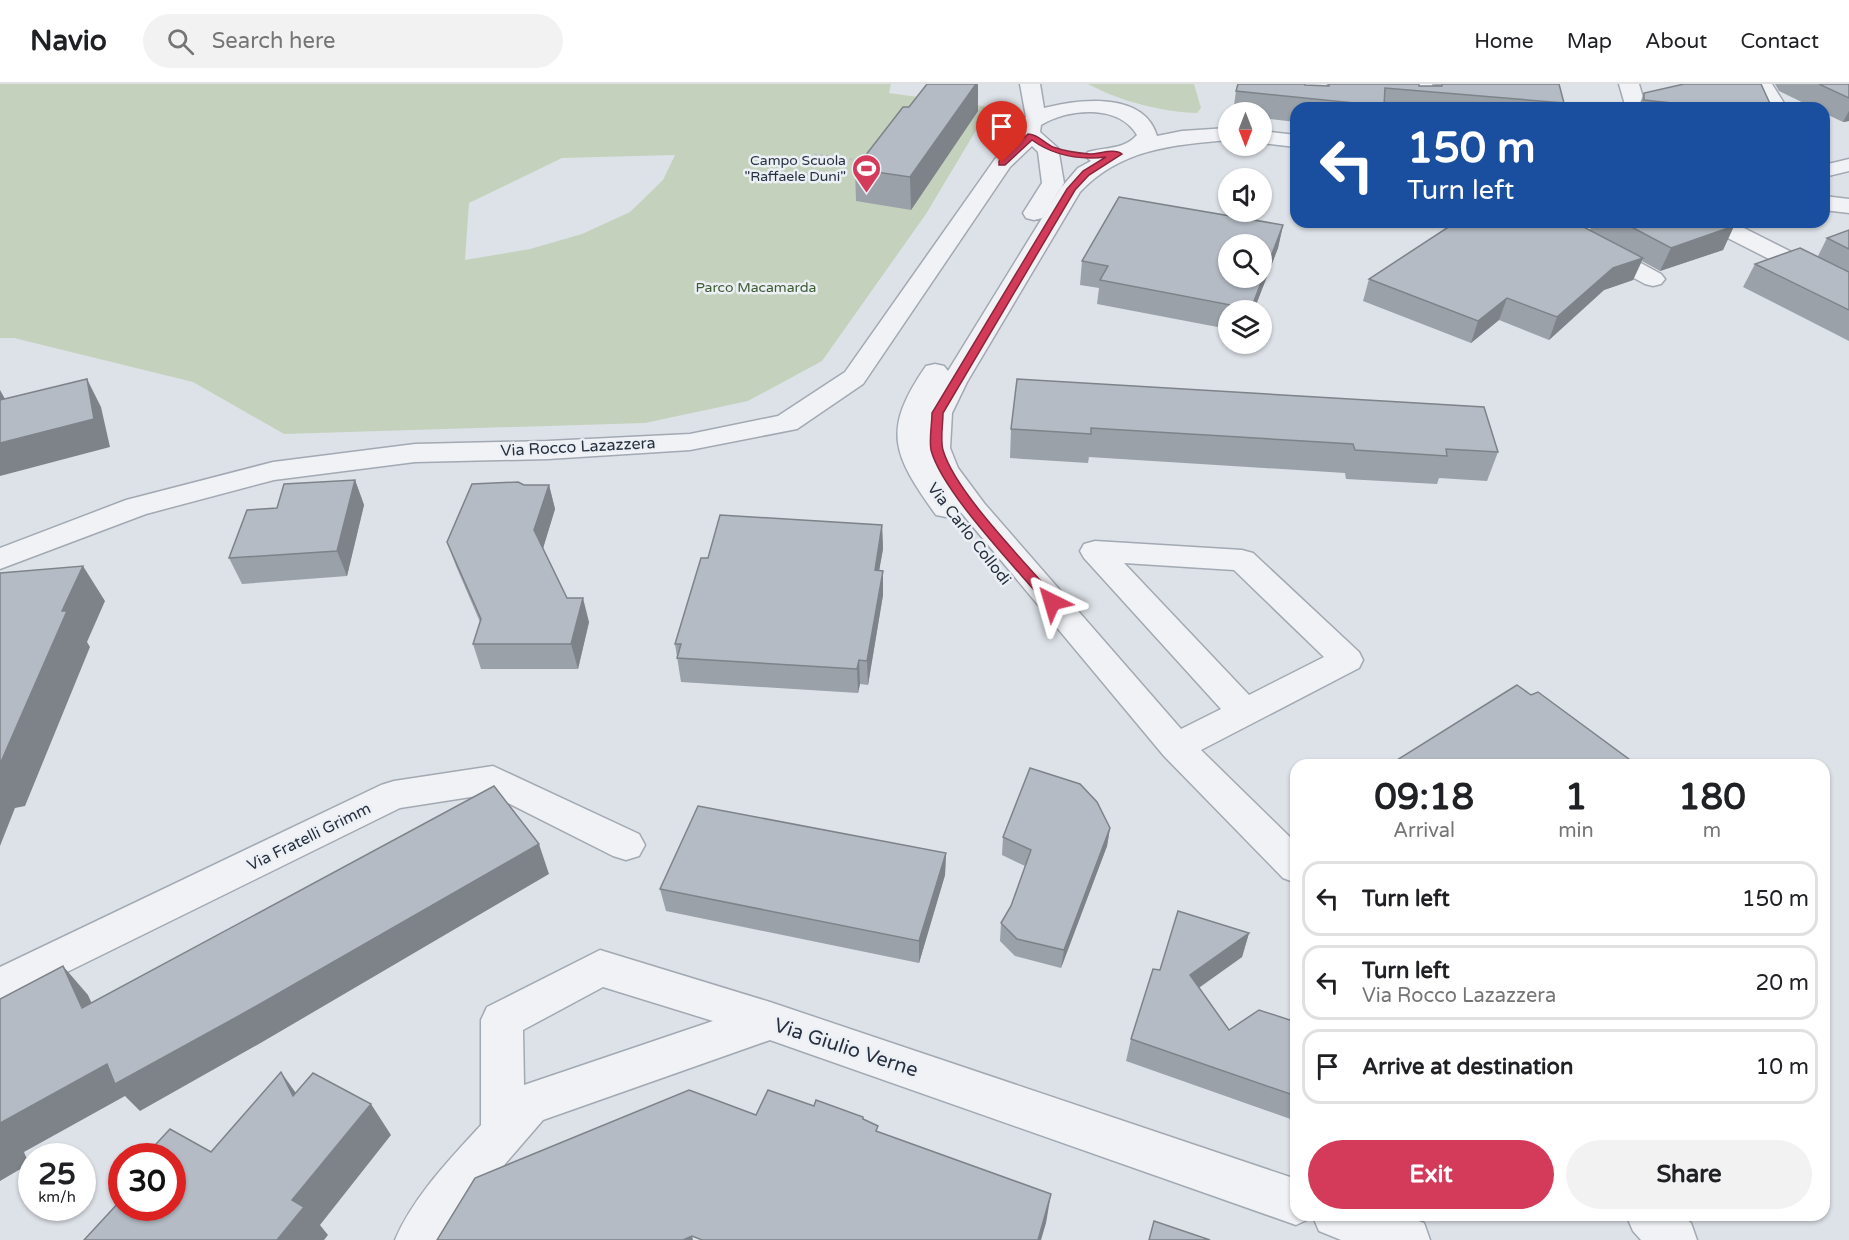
<!DOCTYPE html>
<style>
body{margin:0;font-family:"Varela Round",sans-serif;background:#f2f2f2;color:#202124;height:100vh;display:flex;flex-direction:column;font-size:22px;white-space:nowrap}
*{box-sizing:border-box;margin:0}
p{font-size:20px;color:#757577}
.icon{flex:none;width:33px;height:33px;fill:none;stroke:currentColor;stroke-width:2;stroke-linecap:round;stroke-linejoin:round}
.map{position:relative;flex:1;overflow:hidden}
.drawer{position:absolute;left:1290px;top:675px;width:540px;height:462px;display:flex;flex-direction:column;background:#fff;border-radius:18px;box-shadow:0 2px 4px #0004}
.drawer>*{flex:none}
.guide{position:absolute;left:1290px;top:18px;width:540px;height:126px;border-radius:18px;box-shadow:0 2px 4px #0004;background:#1a4fa0;color:#fff;overflow:hidden}
.needle{width:39px;rotate:180deg}
.fabs{position:absolute;left:1218px;top:18px;display:grid;gap:12px}
.fabs a{display:grid;place-items:center;width:54px;height:54px;border-radius:50%;background:#fff;box-shadow:0 2px 4px #0004;font-size:30px}
.speed{position:absolute;left:18px;top:1059px;display:flex;gap:12px;font-size:30px;font-weight:700;text-align:center}
.speed>*{display:grid;place-content:center;width:78px;height:78px;border-radius:50%;background:#fff;box-shadow:0 2px 4px #0004;line-height:1}
.speed small{font-size:15px;font-weight:400}
.speed .limit{border:9px solid #d22;background:#fff;color:#111}
.pin{position:absolute;display:grid;place-items:center;width:51px;height:51px;color:#fff;margin:-62px -26px;border-radius:50% 50% 50% 0;rotate:-45deg;box-shadow:0 0 6px #0007}
.pin .icon{rotate:45deg}
.me{position:absolute;width:66px;margin:-33px;rotate:320deg;stroke-linejoin:round;filter:drop-shadow(0 0 4px #0008)}
.turn{display:flex;align-items:center;gap:21px;height:126px;padding:0 18px;font-size:27px}
.turn .icon{width:78px;height:78px;stroke-width:2.5}
.turn b{display:block;font-size:42px;line-height:51px}
.eta{display:flex;justify-content:space-evenly;align-items:center;height:102px;text-align:center}
.eta b{font-size:36px;font-weight:700;line-height:42px}
.primary-button{display:flex;gap:12px;margin-top:auto;padding:12px 18px}
.primary-button a{flex:1;height:69px;border-radius:36px;background:#d43b5b;color:#fff;font-size:24px;font-weight:700;line-height:69px;text-align:center}
.primary-button a+a{background:#f2f2f2;color:#202124}
ul{padding:0;list-style:none}
li{display:flex;align-items:center;gap:18px;height:75px;margin:0 12px 9px;padding:0 6px;border:3px solid #e0e0e0;border-radius:18px}
li div{flex:1}
li b{display:block;font-size:22px}
li em{font-style:normal}
header{display:flex;align-items:center;gap:36px;box-sizing:border-box;height:84px;padding:0 30px;background:#fff;border-bottom:2px solid #e0e0e0}
header strong{font-size:28px}
nav{display:flex;gap:33px;margin-inline-start:auto;font-size:21px}
.search{width:420px;height:54px;background:#f2f2f2;display:flex;align-items:center;gap:15px;box-sizing:border-box;padding:0 21px;border-radius:33px;color:#757577;font-size:22px}
.map>svg:first-child{display:block}
.green{fill:#c4d2bd;fill-rule:evenodd}
.lines{fill:none;stroke-linecap:round;stroke-linejoin:round}
.minor-casing{stroke:#a2a9b2;stroke-width:3}
.path{stroke:#bbc0c6;stroke-width:2;stroke-dasharray:3 3;stroke-linecap:butt}
.minor{fill:#f0f2f6;fill-rule:evenodd}
.wall{fill:#9ba1a9}
.shaded-wall{fill:#7e8389}
.building{fill:#b4bbc4;stroke:#7e8389;stroke-width:1.5;fill-rule:evenodd}
.route{fill:#d43b5b;stroke:#8a263b;stroke-width:1.5}
.labels{text-anchor:middle;dominant-baseline:central;stroke-width:5;stroke-linejoin:round;paint-order:stroke}
.far-poi-label{font-size:14px;fill:#26303f;stroke:#ecf0f5;text-anchor:end}
.far-park-label{font-size:14px;fill:#3d5b32;stroke:#ecf0f5}
.street-label{font-size:16px;fill:#26303f;stroke:#ecf0f5}
.near-street-label{font-size:20px;fill:#26303f;stroke:#ecf0f5}
</style>
<header>
<strong>Navio</strong>
<div class="search"><svg class="icon" aria-label="search" viewBox="0 0 24 24"><circle cx="10" cy="10" r="6"/><path d="M15 15l6 6"/></svg>Search here</div>
<nav><a>Home</a><a>Map</a><a>About</a><a>Contact</a></nav>
</header>
<div class="map">
<svg width="1849" height="1156" viewBox="0 0 1849 1156">
<rect width="100%" height="100%" fill="#dde2e8"/>
<g class="green">
<path d="M 0,0 L 891,0 L 889,9 L 990,23 L 926,130 L 822,277 L 748,317 L 645,339 L 284,350 L 193,298 L 14,254 L 0,254 ZM 675,71 L 663,96 L 630,128 L 582,150 L 530,165 L 465,176 L 469,119 L 562,74 Z"/>
<path d="M 1088,0 L 1194,0 L 1201,24 L 1197,29 C 1162,28 1119,17 1088,0 Z"/>
</g>
<g class="lines">
<defs>
<g id="minor">
<path d="M 1020,0 L 1040,0 L 1044,24 C 1079,15 1144,7 1157,52 L 1182,47 L 1228,44 L 1228,56 C 1173,61 1120,65 1080,108 L 967,298 L 952,329 L 950,364 L 958,384 L 984,419 L 1181,645 L 1221,625 L 1084,474 L 1080,467 L 1084,460 L 1095,457 L 1242,466 L 1253,469 L 1359,568 L 1363,576 L 1359,584 L 1201,666 L 1296,759 L 1296,799 L 1283,794 L 1164,672 L 959,426 L 956,431 L 946,433 L 936,431 C 893,371 881,347 926,282 L 935,280 L 944,282 L 948,287 L 1060,105 L 1078,84 L 1091,77 L 1085,72 L 1088,68 C 1105,63 1124,66 1137,51 C 1119,20 1068,24 1041,41 L 1040,48 L 1058,64 L 1064,99 L 1042,134 L 1034,136 L 1026,134 L 1023,129 L 1042,99 L 1038,68 L 1032,62 L 1010,83 L 863,300 L 797,345 L 690,366 L 548,375 L 415,378 L 274,396 L 146,430 L 0,485 L 0,464 L 126,416 L 273,378 L 415,360 L 548,357 L 690,350 L 778,332 L 845,288 L 995,75 L 1020,51 L 1021,38 L 1026,33 ZM 1124,479 L 1234,486 L 1324,573 L 1249,611 Z"/>
<path d="M 1412,0 L 1432,0 L 1434,24 L 1414,24 Z"/>
<path d="M 1619,0 L 1639,0 L 1646,24 L 1626,24 Z"/>
<path d="M 1752,0 L 1772,0 L 1787,24 L 1767,24 Z"/>
<path d="M 1262,47 L 1296,51 L 1296,63 L 1262,59 Z"/>
<path d="M 1849,75 L 1849,87 L 1824,93 L 1824,81 Z"/>
<path d="M 1824,112 L 1849,115 L 1849,129 L 1824,126 Z"/>
<path d="M 1537,138 L 1565,138 L 1661,190 L 1665,195 L 1661,200 L 1653,202 L 1645,200 L 1540,143 Z"/>
<path d="M 1703,138 L 1732,138 L 1849,197 L 1849,213 L 1840,211 L 1706,143 Z"/>
<path d="M 493,682 L 639,750 L 645,761 L 639,772 L 626,776 L 613,772 L 490,710 L 400,724 L 0,921 L 0,883 L 381,701 L 394,697 Z"/>
<path d="M 600,866 L 770,918 L 1296,1095 L 1296,1131 L 1402,1131 L 1424,1139 L 1430,1156 L 1341,1156 L 1319,1147 L 1313,1133 L 1296,1141 L 770,956 L 543,1036 L 479,1110 L 446,1156 L 395,1156 C 413,1113 450,1075 481,1041 L 481,936 L 487,923 ZM 603,903 L 713,937 L 524,1001 L 523,946 Z"/>
<path d="M 1626,1131 L 1682,1131 L 1691,1139 L 1697,1156 L 1641,1156 L 1633,1147 Z"/>
</g>
</defs>
<use href="#minor" class="minor-casing"/>
<path class="path" d="M 814,70 L 863,77"/>
<use href="#minor" class="minor"/>
</g>
<g class="wall">
<path d="M 927,0 L 978,0 L 978,27 L 911,126 L 856,117 L 855,85 L 909,23 Z"/>
<path d="M 1327,0 L 1419,0 L 1419,2 L 1434,2 L 1434,0 L 1559,0 L 1564,19 L 1562,24 L 1296,24 L 1296,38 L 1262,34 L 1262,28 L 1233,28 L 1236,7 L 1305,1 L 1326,2 Z"/>
<path d="M 1775,0 L 1849,0 L 1849,37 L 1843,38 L 1824,29 L 1824,24 L 1814,24 L 1779,7 Z"/>
<path d="M 1644,9 L 1772,24 L 1638,24 Z"/>
<path d="M 1593,138 L 1725,138 L 1734,142 L 1723,166 L 1660,187 L 1642,177 L 1633,196 L 1604,206 L 1549,256 L 1499,236 L 1471,259 L 1363,217 L 1369,195 L 1590,146 Z"/>
<path d="M 1283,141 L 1278,164 L 1254,226 L 1228,226 L 1228,245 L 1097,220 L 1099,204 L 1080,201 L 1082,177 Z"/>
<path d="M 1849,146 L 1849,257 L 1743,203 L 1755,180 L 1818,172 L 1827,154 Z"/>
<path d="M 1017,295 L 1498,368 L 1487,397 L 1439,394 L 1437,400 L 1346,395 L 1345,389 L 1089,373 L 1088,379 L 1010,374 L 1011,345 Z"/>
<path d="M 355,396 L 364,421 L 347,492 L 242,500 L 229,474 Z"/>
<path d="M 524,401 L 549,401 L 555,425 L 543,464 L 567,514 L 589,538 L 578,585 L 481,585 L 473,560 L 480,538 L 456,482 L 447,458 Z"/>
<path d="M 882,441 L 883,465 L 879,486 L 883,511 L 868,601 L 860,600 L 858,609 L 681,598 L 675,560 L 708,474 Z"/>
<path d="M 1110,744 L 1107,762 L 1061,884 L 1015,872 L 1000,857 L 1001,839 L 1011,822 L 1025,782 L 1002,771 L 1003,753 Z"/>
<path d="M 946,769 L 945,791 L 919,879 L 666,827 L 660,805 Z"/>
<path d="M 1249,849 L 1242,873 L 1199,904 L 1229,946 L 1296,938 L 1296,1037 L 1126,977 L 1131,955 L 1160,886 Z"/>
</g>
<g class="shaded-wall">
<path d="M 976,0 L 978,0 L 978,27 L 911,126 L 910,93 Z"/>
<path d="M 1849,27 L 1849,37 L 1843,38 Z"/>
<path d="M 1283,141 L 1278,164 L 1254,226 L 1251,226 Z"/>
<path d="M 1734,142 L 1723,166 L 1660,187 L 1671,164 Z"/>
<path d="M 1643,174 L 1633,196 L 1604,206 L 1549,256 L 1557,233 L 1613,184 Z"/>
<path d="M 1507,214 L 1499,236 L 1471,259 L 1478,237 Z"/>
<path d="M 87,295 L 101,323 L 110,363 L 0,392 L 0,359 Z"/>
<path d="M 0,306 L 14,331 L 0,319 Z"/>
<path d="M 355,396 L 364,421 L 347,492 L 337,467 Z"/>
<path d="M 549,401 L 555,425 L 541,471 L 534,446 Z"/>
<path d="M 882,441 L 883,465 L 875,510 L 875,486 Z"/>
<path d="M 83,482 L 105,517 L 87,558 L 90,563 L 25,722 L 15,724 L 0,762 L 0,680 L 62,527 Z"/>
<path d="M 883,487 L 883,511 L 868,601 L 867,577 Z"/>
<path d="M 583,514 L 589,538 L 578,585 L 571,560 Z"/>
<path d="M 859,576 L 860,600 L 858,609 L 857,585 Z"/>
<path d="M 1110,744 L 1107,762 L 1061,884 L 1064,866 Z"/>
<path d="M 539,760 L 549,790 L 264,957 L 140,1027 L 125,1012 L 24,1068 L 29,1080 L 0,1097 L 0,1039 L 107,980 Z"/>
<path d="M 946,769 L 945,791 L 919,879 L 919,857 Z"/>
<path d="M 1249,849 L 1242,873 L 1184,914 L 1190,891 Z"/>
<path d="M 63,882 L 88,911 L 107,953 L 82,924 Z"/>
<path d="M 281,988 L 303,1019 L 293,1012 Z"/>
<path d="M 371,1020 L 391,1051 L 320,1141 L 328,1151 L 324,1156 L 277,1156 L 292,1116 Z"/>
<path d="M 1051,1110 L 1046,1139 L 1041,1156 L 1038,1156 Z"/>
<path d="M 692,1152 L 693,1156 L 683,1156 Z"/>
</g>
<g class="building">
<path d="M 927,0 L 976,0 L 910,93 L 855,85 L 903,23 L 909,23 Z"/>
<path d="M 1238,0 L 1305,0 L 1305,1 L 1329,2 L 1329,0 L 1419,0 L 1419,2 L 1442,2 L 1442,0 L 1559,0 L 1564,19 L 1385,4 L 1384,22 L 1236,7 Z"/>
<path d="M 1684,0 L 1761,0 L 1772,24 L 1719,24 L 1644,16 L 1644,9 Z"/>
<path d="M 1819,0 L 1849,0 L 1849,14 Z"/>
<path d="M 1119,113 L 1283,141 L 1251,225 L 1100,196 L 1108,182 L 1082,177 ZM 1228,160 L 1262,160 L 1262,194 L 1228,194 Z"/>
<path d="M 1456,138 L 1574,138 L 1643,174 L 1613,184 L 1557,233 L 1507,214 L 1478,237 L 1369,195 Z"/>
<path d="M 1622,138 L 1725,138 L 1734,142 L 1671,164 Z"/>
<path d="M 1849,146 L 1849,165 L 1827,154 Z"/>
<path d="M 1800,164 L 1849,188 L 1849,226 L 1755,180 Z"/>
<path d="M 87,295 L 94,335 L 0,359 L 0,316 Z"/>
<path d="M 1017,295 L 1484,323 L 1498,368 L 1446,365 L 1447,372 L 1355,366 L 1353,360 L 1091,344 L 1091,350 L 1011,345 Z"/>
<path d="M 355,396 L 337,467 L 229,474 L 247,426 L 277,424 L 284,400 Z"/>
<path d="M 518,398 L 524,401 L 549,401 L 534,446 L 567,514 L 583,514 L 571,560 L 473,560 L 481,535 L 447,458 L 472,400 Z"/>
<path d="M 720,431 L 882,441 L 875,486 L 883,487 L 867,577 L 859,576 L 857,585 L 677,574 L 681,560 L 675,560 L 701,474 L 708,474 Z"/>
<path d="M 83,482 L 62,527 L 67,527 L 0,680 L 0,489 Z"/>
<path d="M 1517,601 L 1531,611 L 1538,608 L 1637,681 L 1389,681 Z"/>
<path d="M 1030,684 L 1080,700 L 1097,718 L 1110,744 L 1064,866 L 1017,855 L 1001,839 L 1011,822 L 1031,766 L 1003,753 Z"/>
<path d="M 494,702 L 539,760 L 244,929 L 115,1000 L 107,980 L 0,1039 L 0,915 L 63,882 L 82,924 Z"/>
<path d="M 698,722 L 946,769 L 919,857 L 660,805 Z"/>
<path d="M 1178,827 L 1249,849 L 1190,891 L 1229,946 L 1259,926 L 1296,938 L 1296,1012 L 1131,955 L 1153,885 L 1160,886 Z"/>
<path d="M 281,988 L 293,1012 L 313,989 L 371,1020 L 292,1116 L 304,1123 L 277,1156 L 84,1156 L 122,1115 L 122,1124 L 172,1124 L 172,1072 L 145,1072 L 170,1045 L 211,1068 Z"/>
<path d="M 689,1006 L 756,1031 L 768,1006 L 814,1022 L 816,1016 L 863,1033 L 863,1035 L 878,1042 L 876,1047 L 1051,1110 L 1038,1156 L 702,1156 L 692,1152 L 683,1156 L 437,1156 L 475,1094 Z"/>
<path d="M 1154,1137 L 1210,1156 L 1149,1156 Z"/>
</g>
<path class="route" d="M 1028,50 C 1038,50 1044,59 1053,63 C 1064,67 1078,69 1090,70 C 1100,70 1114,64 1122,70 L 1089,91 L 1075,106 L 943,329 C 943,341 940,355 943,366 C 955,408 1026,479 1056,514 L 1058,518 L 1056,521 L 1047,521 C 1017,485 942,408 931,366 C 929,355 932,340 932,329 L 1067,105 L 1083,87 L 1106,73 C 1079,76 1054,72 1032,56 L 1005,81 L 999,81 L 999,77 Z"/>
<defs>
<symbol id="stadium-pin" viewBox="-11 -11 22 30"><path d="M0 17L-7.5 6A9.5 9.5 0 1 1 7.5 6Z" fill="#d43b5b" stroke="#ecf0f5"/><path d="M0-5a6.5 5 0 1 0 0 10a6.5 5 0 1 0 0-10ZM-3.5-1.8h7v3.6h-7Z" fill="#fff"/></symbol>
</defs>
<g fill-rule="evenodd">
<use href="#stadium-pin" x="850" y="68" width="33" height="45"/>
</g>
<g class="labels">
<g class="far-poi-label">
<text x="846" y="76">Campo Scuola<tspan x="846" dy="16">"Raffaele Duni"</tspan></text>
</g>
<g class="far-park-label">
<text x="756" y="203">Parco Macamarda</text>
</g>
<g class="street-label">
<text transform="translate(578 363) rotate(-3)">Via Rocco Lazazzera</text>
<text transform="translate(969 450) rotate(52)">Via Carlo Collodi</text>
<text transform="translate(309 753) rotate(-26)">Via Fratelli Grimm</text>
</g>
<g class="near-street-label">
<text transform="translate(846 964) rotate(18)">Via Giulio Verne</text>
</g>
</g>
</svg>
<div class="fabs">
<a><svg class="needle" viewBox="-14 -14 28 28"><path d="M0-13l5 13h-10z" fill="#e53935"/><path d="M0 13l5-13h-10z" fill="#757577"/></svg></a>
<a><svg class="icon" aria-label="sound" viewBox="0 0 24 24"><path d="M4 9h4l5-4v14l-5-4H4zM17 9q2 3 0 6"/></svg></a>
<a><svg class="icon" aria-label="search" viewBox="0 0 24 24"><circle cx="10" cy="10" r="6"/><path d="M15 15l6 6"/></svg></a>
<a><svg class="icon" aria-label="layers" viewBox="0 0 24 24"><path d="M12 4l9 5-9 5-9-5zM3 14l9 5 9-5"/></svg></a>
</div>
<div class="speed"><div>25<small>km/h</small></div><div class="limit">30</div></div>
<div class="pin" style="left:1002px;top:79px;background:#d93025"><svg class="icon" aria-label="arrive" viewBox="0 0 24 24"><path d="M6 21V4h12l-3 4 3 4H6"/></svg></div>
<svg class="me" style="left:1052px;top:518px" viewBox="-20 -20 40 40"><path d="M0-17L14 15 0 8-14 15z" fill="#d43b5b" stroke="#fff" stroke-width="4"/></svg>
<div class="guide">
<div class="turn"><svg class="icon" aria-label="left" viewBox="0 0 24 24"><path d="M17 20v-9H6M10 6l-5 5 5 5"/></svg><div><b>150 m</b>Turn left</div></div>
</div>
<section class="drawer">
<div class="eta">
<div><b>09:18</b><p>Arrival</p></div>
<div><b>1</b><p>min</p></div>
<div><b>180</b><p>m</p></div>
</div>
<ul>
<li><svg class="icon" aria-label="left" viewBox="0 0 24 24"><path d="M17 20v-9H6M10 6l-5 5 5 5"/></svg><div><b>Turn left</b></div><em>150 m</em></li>
<li><svg class="icon" aria-label="left" viewBox="0 0 24 24"><path d="M17 20v-9H6M10 6l-5 5 5 5"/></svg><div><b>Turn left</b><p>Via Rocco Lazazzera</p></div><em>20 m</em></li>
<li><svg class="icon" aria-label="arrive" viewBox="0 0 24 24"><path d="M6 21V4h12l-3 4 3 4H6"/></svg><div><b>Arrive at destination</b></div><em>10 m</em></li>
</ul>
<div class="primary-button"><a>Exit</a><a>Share</a></div>
</section>
</div>
